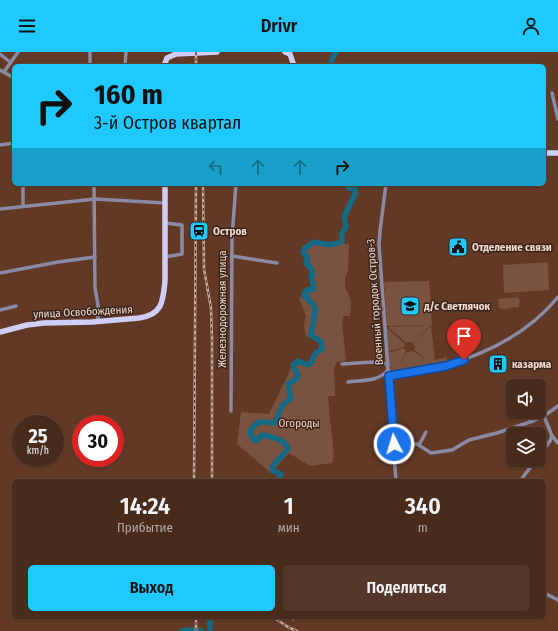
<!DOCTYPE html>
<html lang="ru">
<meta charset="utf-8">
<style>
body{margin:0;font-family:"Fira Sans Condensed",sans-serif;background:#533729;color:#f1f3f6;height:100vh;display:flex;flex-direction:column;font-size:15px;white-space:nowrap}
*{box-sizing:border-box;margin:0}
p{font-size:13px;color:#b1a7a3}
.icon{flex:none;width:22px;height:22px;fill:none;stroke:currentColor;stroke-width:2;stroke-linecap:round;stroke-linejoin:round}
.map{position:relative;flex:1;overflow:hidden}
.panel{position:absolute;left:12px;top:427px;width:534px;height:140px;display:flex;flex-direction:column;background:#492b1c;border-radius:6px;box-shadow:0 1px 3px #0004,0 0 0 1px #61473b}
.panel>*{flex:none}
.hud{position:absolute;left:12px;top:12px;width:534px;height:122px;border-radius:6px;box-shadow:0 1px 3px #0004,0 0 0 1px #61473b;background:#20c9fd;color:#111;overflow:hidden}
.buttons{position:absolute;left:506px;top:327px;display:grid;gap:8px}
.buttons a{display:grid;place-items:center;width:40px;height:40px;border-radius:6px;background:#492b1c;box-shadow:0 1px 3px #0004,0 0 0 1px #61473b;font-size:20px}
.speed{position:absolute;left:12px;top:363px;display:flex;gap:8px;font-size:20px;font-weight:700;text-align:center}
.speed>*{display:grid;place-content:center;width:52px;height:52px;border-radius:50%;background:#492b1c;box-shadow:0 1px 3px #0004,0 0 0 1px #61473b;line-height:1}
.speed small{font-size:10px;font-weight:400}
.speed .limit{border:6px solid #d22;background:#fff;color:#111}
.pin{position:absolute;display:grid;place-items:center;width:34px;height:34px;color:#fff;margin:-41px -17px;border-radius:50% 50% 50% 0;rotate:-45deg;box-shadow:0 0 4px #0007}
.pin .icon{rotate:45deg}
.me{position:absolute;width:44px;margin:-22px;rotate:355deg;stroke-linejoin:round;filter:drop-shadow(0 0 3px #0008)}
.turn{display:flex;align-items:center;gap:14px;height:84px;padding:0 16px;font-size:18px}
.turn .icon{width:52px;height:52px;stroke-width:2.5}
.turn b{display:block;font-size:28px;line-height:34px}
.lanes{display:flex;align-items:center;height:38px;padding:0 16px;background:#0003;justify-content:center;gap:20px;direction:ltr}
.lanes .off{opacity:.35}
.eta{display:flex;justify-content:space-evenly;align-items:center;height:68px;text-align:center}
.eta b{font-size:24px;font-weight:600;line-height:28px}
.cta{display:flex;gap:8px;margin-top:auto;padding:8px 16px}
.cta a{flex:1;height:46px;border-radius:6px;background:#20c9fd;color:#111;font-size:16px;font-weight:600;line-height:46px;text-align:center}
.cta a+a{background:#533729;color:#f1f3f6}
header{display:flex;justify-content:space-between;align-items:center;height:52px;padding:0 16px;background:#20c9fd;color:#111;font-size:18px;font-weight:600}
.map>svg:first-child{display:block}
.green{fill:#795240}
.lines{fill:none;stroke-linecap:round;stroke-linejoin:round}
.river{stroke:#156a86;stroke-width:5.5}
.minor{stroke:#8a8aa4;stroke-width:3.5}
.primary{stroke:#cfcef9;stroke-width:5.5}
.rail-casing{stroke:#c8aa9d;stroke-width:2.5}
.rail{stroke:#39261d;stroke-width:1;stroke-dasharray:3;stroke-linecap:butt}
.route-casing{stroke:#114b97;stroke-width:10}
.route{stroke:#1a73e8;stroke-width:7}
.labels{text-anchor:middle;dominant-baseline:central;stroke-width:3;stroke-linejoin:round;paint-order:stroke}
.poi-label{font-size:11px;font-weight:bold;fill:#f1d7cc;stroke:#39261d;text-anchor:start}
.street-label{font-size:11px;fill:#f1d7cc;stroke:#39261d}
.park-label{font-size:11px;fill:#f6d1c1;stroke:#39261d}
</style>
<header><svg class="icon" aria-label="menu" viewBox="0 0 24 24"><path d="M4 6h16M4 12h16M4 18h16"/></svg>Drivr<svg class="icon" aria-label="person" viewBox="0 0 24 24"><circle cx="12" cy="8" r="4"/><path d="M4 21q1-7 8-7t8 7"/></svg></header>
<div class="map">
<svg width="558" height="579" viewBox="0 0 558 579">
<rect width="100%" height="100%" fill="#613925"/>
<g class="green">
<path d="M 316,191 L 332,194 L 342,191 L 349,192 L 348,218 L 345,227 L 345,236 L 349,242 L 351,252 L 350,264 L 344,264 L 342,270 L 346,309 L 337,310 L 334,316 L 335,344 L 328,344 L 328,346 L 334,403 L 332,411 L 310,414 L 289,401 L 271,421 L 237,392 L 241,360 L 269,362 L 293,312 L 309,314 L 313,311 L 316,303 L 323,296 L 323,289 L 320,287 L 306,285 L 304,273 L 306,264 L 299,246 L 306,242 L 316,237 L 313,225 L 315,221 L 308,210 L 309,207 L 305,197 L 312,192 Z"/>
<path d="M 548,210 L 549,238 L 504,241 L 503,213 Z"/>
<path d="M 429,229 L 432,273 L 387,274 L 384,230 Z"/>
<path d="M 517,245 L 520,248 L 519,255 L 503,257 L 499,256 L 498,249 L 499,247 Z"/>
<path d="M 431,273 L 413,291 L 410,290 L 406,291 L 388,275 Z"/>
<path d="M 431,274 L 435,308 L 447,305 L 447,311 L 436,316 L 392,321 L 389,317 L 392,316 L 390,315 L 388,301 L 404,296 L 406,300 L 399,315 L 407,300 L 413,299 L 428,309 L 414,298 L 415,295 L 413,291 Z"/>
<path d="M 387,276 L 405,292 L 404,295 L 388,300 Z"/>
</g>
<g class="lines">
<g class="river">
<path d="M 330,14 L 333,5 L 336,0"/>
<path d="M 282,429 L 279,428 L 281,422 L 273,419 L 272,415 L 288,397 C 285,387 271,385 262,383 L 256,389 L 253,387 L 250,380 C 256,368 262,369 274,371 L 277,367 L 282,354 L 291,346 L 288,332 L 295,328 L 298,324 L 293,313 L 298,309 C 316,318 309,308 316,301 C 318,299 320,298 322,297 C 322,285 317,289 311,283 C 312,278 315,260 315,256 C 314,252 311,250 308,248 L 308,245 L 304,244 L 304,242 L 307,238 L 314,237 L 311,224 L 313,222 L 311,216 L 306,211 L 308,206 L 303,200 L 304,197 L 314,190 C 325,192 332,195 342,189 L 342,181 L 346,175 L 344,165 L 355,142 L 355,137 L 349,136 L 346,132"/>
<path d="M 210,565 L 210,579"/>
<path d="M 182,579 L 189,578 L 201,579"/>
</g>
<g class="minor">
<path d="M 90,0 L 90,14"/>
<path d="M 0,2 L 10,10"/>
<path d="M 125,14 L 126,0"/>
<path d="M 0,18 L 14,26"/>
<path d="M 4,20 L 18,0"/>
<path d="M 552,41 L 558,67"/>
<path d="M 0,93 L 14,91"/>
<path d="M 23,132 L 23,154"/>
<path d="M 94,132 L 95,236 L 98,253 L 98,270"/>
<path d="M 386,132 L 380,179 L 379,192 L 396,429"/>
<path d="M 0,157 L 95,147 L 165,151"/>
<path d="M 232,204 L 277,211"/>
<path d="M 165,205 L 182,202 L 182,173 L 165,171"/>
<path d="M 0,221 L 58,210 L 95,205"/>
<path d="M 0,258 L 16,254"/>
<path d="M 342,312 L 373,310 L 388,312"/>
<path d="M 389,324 C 451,317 517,295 558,245"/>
<path d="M 348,330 C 362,328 378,330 388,318"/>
<path d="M 231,359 L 232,185 L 236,132"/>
<path d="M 526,360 L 530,369"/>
<path d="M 544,364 L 552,384 L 558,391"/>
<path d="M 394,392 L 402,393 L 417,392 L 431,401 L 452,398 L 469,388 L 497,381 L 533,369 L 544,364 L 558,354"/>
<path d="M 419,393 L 426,380"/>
<path d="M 539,404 L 550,389 L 552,384"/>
<path d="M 520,429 L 536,408"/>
<path d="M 544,541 L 558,548"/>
<path d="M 289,565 L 293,567 L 296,565"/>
</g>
<g class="primary">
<path d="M 285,0 L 290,2 L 294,14"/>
<path d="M 164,14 L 167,6 L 176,2 L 217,0"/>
<path d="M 544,101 L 558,101"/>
<path d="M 0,280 L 27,273 L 44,271 L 92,270 L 139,266 C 162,263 163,250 165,229 L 165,132"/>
</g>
<defs>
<g id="rail">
<path d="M 196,0 L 196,14"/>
<path d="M 203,132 L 204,217 L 211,256 L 212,287 L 212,429"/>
<path d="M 194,429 L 196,132"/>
<path d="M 273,565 L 288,575 L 297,579"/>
<path d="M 196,579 L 196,565"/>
</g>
</defs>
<use href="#rail" class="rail-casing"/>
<use href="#rail" class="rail"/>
</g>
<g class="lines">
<defs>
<path id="route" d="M 394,392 L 389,324 L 446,314 L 464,308"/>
</defs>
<use href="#route" class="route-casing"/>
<use href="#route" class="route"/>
</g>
<defs>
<symbol id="station-square" viewBox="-11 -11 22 22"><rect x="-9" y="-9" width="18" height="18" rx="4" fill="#20c9fd" stroke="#39261d"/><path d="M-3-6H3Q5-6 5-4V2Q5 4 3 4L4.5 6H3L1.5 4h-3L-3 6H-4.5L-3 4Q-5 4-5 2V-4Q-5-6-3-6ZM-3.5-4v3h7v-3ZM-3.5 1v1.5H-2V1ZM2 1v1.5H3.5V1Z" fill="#111"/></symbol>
<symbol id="civic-square" viewBox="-11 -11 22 22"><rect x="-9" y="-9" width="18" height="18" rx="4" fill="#20c9fd" stroke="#39261d"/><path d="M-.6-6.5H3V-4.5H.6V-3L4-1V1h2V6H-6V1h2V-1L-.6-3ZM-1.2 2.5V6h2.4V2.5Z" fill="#111"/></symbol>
<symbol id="school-square" viewBox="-11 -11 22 22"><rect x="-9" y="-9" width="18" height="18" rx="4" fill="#20c9fd" stroke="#39261d"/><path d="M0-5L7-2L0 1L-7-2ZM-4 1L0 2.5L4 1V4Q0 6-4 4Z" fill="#111"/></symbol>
<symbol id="building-square" viewBox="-11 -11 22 22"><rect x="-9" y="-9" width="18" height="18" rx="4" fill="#20c9fd" stroke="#39261d"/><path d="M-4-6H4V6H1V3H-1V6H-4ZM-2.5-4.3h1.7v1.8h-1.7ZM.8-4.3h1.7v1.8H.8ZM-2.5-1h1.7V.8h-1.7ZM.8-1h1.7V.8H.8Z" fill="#111"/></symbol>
</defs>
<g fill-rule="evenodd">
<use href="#station-square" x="188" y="168" width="22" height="22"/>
<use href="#civic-square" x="447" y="184" width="22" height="22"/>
<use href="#school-square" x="399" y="243" width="22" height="22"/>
<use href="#building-square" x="487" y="301" width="22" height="22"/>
</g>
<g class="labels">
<g class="poi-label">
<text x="213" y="179">Остров</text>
<text x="472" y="195">Отделение связи</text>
<text x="424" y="254">д/с Светлячок</text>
<text x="512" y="312">казарма</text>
</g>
<g class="street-label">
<text transform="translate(375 250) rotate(-94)">Военный городок Остров-3</text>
<text transform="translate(222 257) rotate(-90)">Железнодорожная улица</text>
<text transform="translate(83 260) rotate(-3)">улица Освобождения</text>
</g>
<g class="park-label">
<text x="299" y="371">Огороды</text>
</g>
</g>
</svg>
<div class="buttons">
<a><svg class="icon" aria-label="sound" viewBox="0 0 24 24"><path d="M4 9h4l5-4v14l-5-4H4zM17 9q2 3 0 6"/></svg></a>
<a><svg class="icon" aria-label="layers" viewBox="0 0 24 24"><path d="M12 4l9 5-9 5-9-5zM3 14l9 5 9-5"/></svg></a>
</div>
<div class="speed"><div>25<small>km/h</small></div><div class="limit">30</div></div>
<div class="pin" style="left:464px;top:308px;background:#d93025"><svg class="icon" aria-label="arrive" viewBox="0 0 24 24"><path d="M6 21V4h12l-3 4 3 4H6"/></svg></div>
<svg class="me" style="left:394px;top:392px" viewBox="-20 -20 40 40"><circle r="17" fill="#1a73e8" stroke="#fff" stroke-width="3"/><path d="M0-11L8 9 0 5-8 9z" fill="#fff"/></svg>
<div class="hud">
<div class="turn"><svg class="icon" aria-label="right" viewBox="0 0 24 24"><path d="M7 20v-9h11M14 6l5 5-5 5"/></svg><div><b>160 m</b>3-й Остров квартал</div></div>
<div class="lanes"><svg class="icon off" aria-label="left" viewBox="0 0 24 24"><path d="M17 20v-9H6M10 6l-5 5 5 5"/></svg><svg class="icon off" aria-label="ahead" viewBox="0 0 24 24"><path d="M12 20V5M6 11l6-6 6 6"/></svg><svg class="icon off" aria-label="ahead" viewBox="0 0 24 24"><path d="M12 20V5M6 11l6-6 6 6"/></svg><svg class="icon" aria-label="right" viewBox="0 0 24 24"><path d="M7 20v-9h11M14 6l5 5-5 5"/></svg></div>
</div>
<section class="panel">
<div class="eta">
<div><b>14:24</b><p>Прибытие</p></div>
<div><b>1</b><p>мин</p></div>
<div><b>340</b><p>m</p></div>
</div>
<div class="cta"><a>Выход</a><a>Поделиться</a></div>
</section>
</div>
